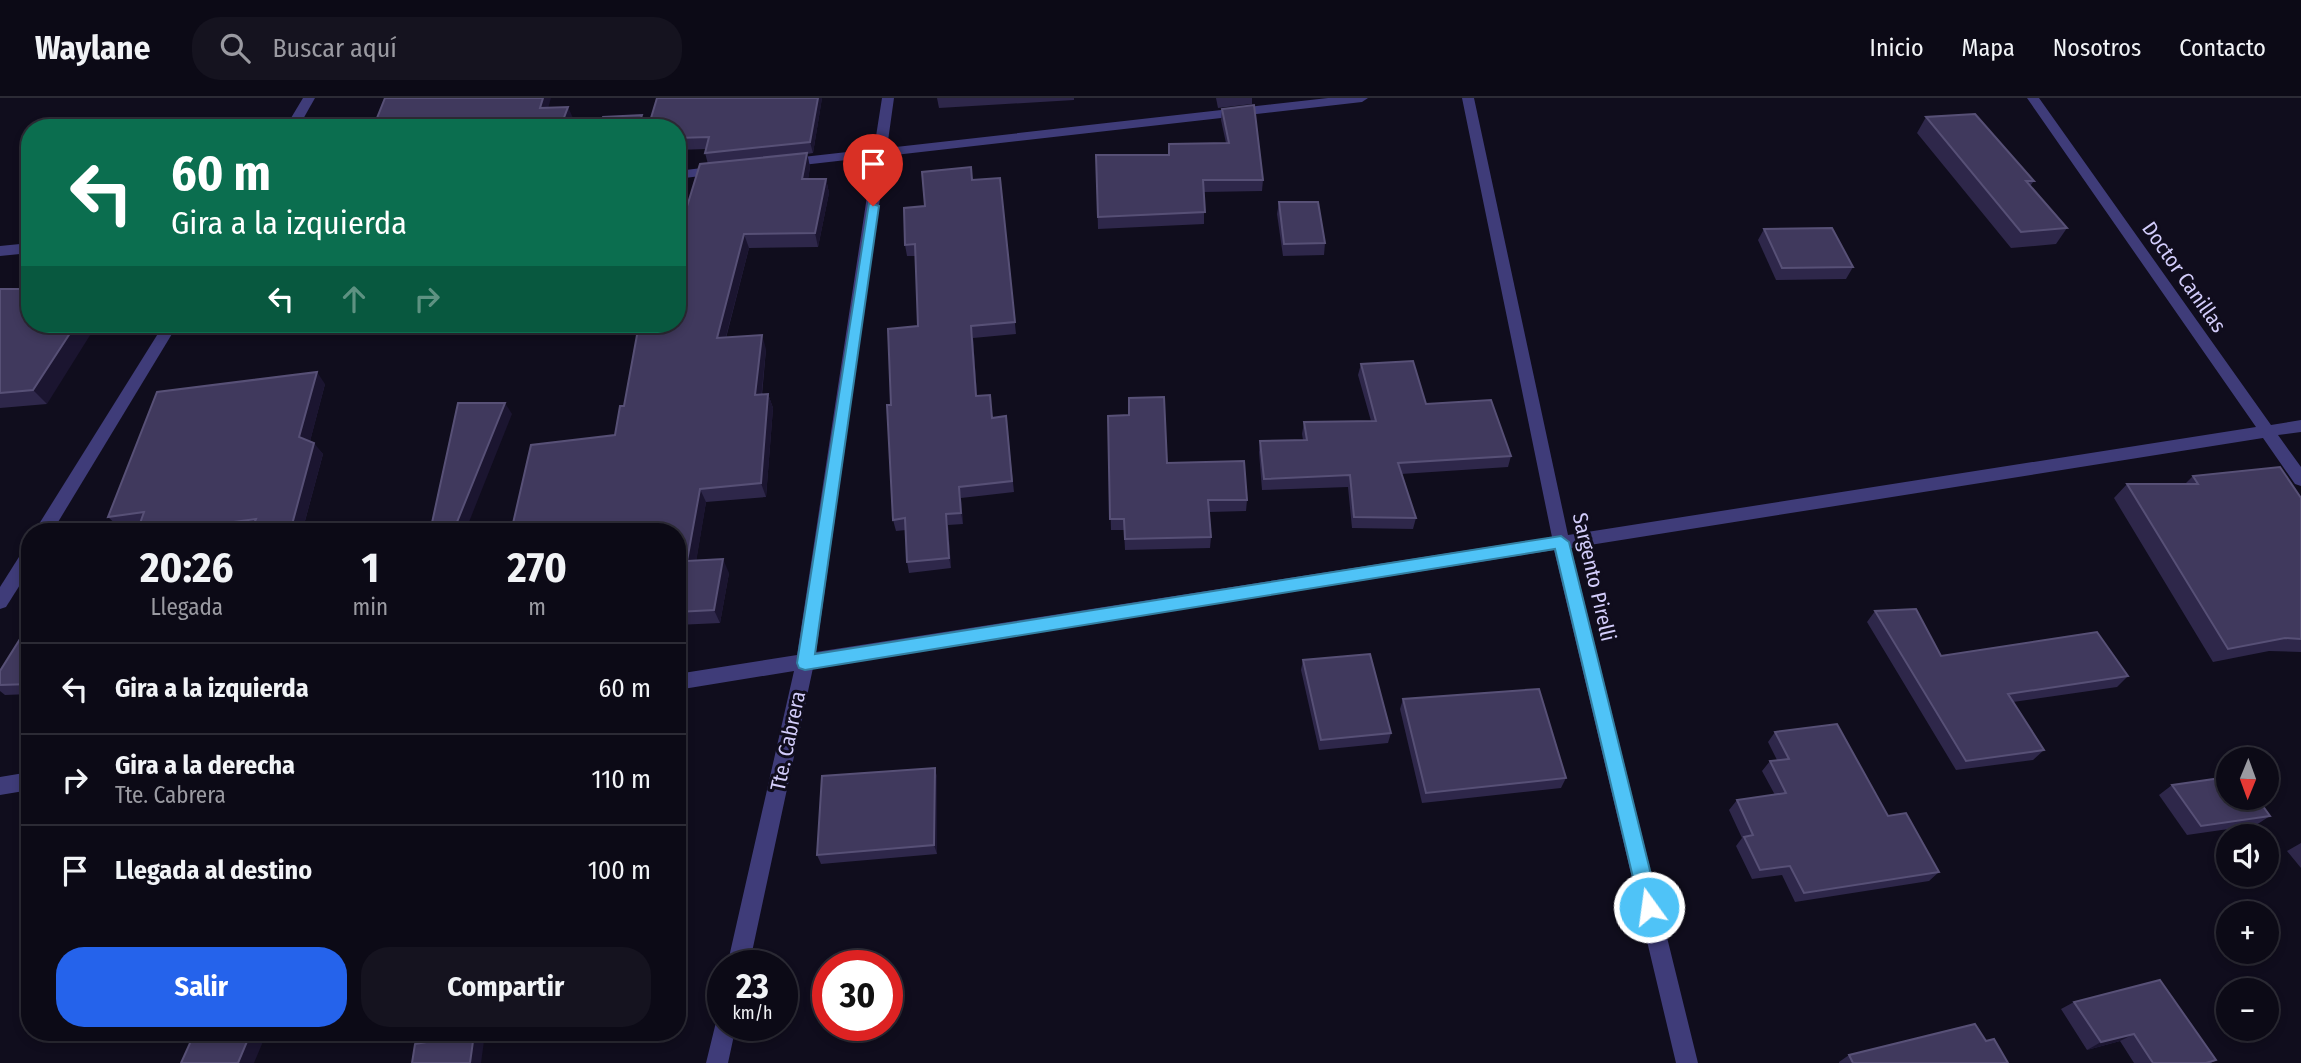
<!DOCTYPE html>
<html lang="es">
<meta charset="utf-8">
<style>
body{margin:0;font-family:"Fira Sans Condensed",sans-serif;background:#15131f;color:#f1f3f6;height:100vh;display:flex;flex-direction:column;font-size:26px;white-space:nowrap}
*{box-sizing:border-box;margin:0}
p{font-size:23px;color:#9a9aa1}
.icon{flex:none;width:38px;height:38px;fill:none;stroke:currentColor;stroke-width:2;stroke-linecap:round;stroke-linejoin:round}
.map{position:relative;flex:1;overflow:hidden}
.drawer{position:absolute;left:21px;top:425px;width:665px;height:518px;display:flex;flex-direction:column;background:#0c0a16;border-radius:28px;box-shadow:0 4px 10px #0003,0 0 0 2px #2c2b35}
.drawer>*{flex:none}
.hud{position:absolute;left:21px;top:21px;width:665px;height:214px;border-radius:28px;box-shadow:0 4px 10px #0003,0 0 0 2px #2c2b35;background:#0b6e4f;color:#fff;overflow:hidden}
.needle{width:46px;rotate:181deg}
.buttons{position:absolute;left:2216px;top:649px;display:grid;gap:14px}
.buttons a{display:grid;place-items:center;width:63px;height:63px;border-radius:50%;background:#0c0a16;box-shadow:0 4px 10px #0003,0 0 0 2px #2c2b35;font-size:35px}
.speed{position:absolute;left:707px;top:852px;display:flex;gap:14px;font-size:35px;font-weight:700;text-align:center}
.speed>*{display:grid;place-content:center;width:91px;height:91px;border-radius:50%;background:#0c0a16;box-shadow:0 4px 10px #0003,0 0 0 2px #2c2b35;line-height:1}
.speed small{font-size:18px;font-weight:400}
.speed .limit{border:10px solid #d22;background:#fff;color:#111}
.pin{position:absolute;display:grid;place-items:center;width:60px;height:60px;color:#fff;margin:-72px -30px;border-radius:50% 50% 50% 0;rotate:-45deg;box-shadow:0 0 7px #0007}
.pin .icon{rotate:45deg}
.me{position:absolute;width:77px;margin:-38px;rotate:346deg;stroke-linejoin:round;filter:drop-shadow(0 0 5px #0008)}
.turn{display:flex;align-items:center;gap:24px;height:147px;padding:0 35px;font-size:32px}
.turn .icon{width:91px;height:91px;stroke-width:2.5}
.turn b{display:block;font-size:49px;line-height:60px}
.lanes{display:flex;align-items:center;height:66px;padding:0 35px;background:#0003;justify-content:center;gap:35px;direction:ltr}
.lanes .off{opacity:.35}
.eta{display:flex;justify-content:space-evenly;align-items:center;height:119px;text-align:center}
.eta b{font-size:42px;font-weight:700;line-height:49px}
.button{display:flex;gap:14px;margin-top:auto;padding:14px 35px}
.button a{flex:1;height:80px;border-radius:28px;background:#2563eb;color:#fff;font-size:28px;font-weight:700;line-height:80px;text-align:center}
.button a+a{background:#15131f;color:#f1f3f6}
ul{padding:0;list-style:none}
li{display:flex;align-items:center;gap:21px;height:91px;padding:0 35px;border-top:2px solid #2c2b35}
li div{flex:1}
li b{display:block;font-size:26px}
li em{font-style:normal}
header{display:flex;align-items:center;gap:42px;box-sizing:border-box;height:98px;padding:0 35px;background:#0c0a16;border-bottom:2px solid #2c2b35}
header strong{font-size:33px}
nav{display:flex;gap:38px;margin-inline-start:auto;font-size:24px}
.search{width:490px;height:63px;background:#15131f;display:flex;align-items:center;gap:18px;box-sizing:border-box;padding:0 24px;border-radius:28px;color:#9a9aa1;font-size:26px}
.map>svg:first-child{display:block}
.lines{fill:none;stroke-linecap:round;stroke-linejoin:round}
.minor{fill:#3f3c79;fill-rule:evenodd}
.wall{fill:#2e274a}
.shaded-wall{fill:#1b1530}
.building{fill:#40395d;stroke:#575076;stroke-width:2}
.route{fill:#4fc3f7;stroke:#337fa1;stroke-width:2}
.labels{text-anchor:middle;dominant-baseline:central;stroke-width:6;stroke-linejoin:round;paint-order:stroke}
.street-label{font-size:21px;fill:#d3cdfb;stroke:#100d1d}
</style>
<header>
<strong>Waylane</strong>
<div class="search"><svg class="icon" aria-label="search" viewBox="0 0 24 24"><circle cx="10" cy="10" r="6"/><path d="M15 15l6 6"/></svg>Buscar aquí</div>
<nav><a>Inicio</a><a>Mapa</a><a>Nosotros</a><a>Contacto</a></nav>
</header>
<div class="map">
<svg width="2301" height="965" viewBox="0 0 2301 965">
<rect width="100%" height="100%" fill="#100d1d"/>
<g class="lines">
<g class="minor">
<path d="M 303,0 L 315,0 L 298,30 L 285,30 Z"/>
<path d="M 882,0 L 894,0 L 887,50 L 1328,0 L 1368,0 L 1362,4 L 886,58 L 816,554 L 1552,439 L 1462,0 L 1474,0 L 1568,437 L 2256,329 L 2027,0 L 2039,0 L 2271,327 L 2301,322 L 2301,334 L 2278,337 L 2301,369 L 2301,388 L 2295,386 L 2263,340 L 1571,450 L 1698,965 L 1676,965 L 1554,452 L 813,570 L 749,868 L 727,868 L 794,573 L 677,592 L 677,576 L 797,557 L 873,59 L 785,69 L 778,65 L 785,61 L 874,51 Z"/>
<path d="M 719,68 L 724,69 L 724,75 L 677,81 L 677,73 Z"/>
<path d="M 30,145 L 30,155 L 0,158 L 0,148 Z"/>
<path d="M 164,226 L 178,226 L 52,434 L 34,434 Z"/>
<path d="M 30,449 L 30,471 L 6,509 L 0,511 L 0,489 L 24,451 Z"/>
<path d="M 30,674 L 30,692 L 0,697 L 0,679 Z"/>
<path d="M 723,918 L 723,928 L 736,928 L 728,965 L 706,965 L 717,920 Z"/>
</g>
</g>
<g class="wall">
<path d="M 822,0 L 813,55 L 807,56 L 810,69 L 808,81 L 826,81 L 829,95 L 818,149 L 749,150 L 726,240 L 766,251 L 762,297 L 768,296 L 773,310 L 766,399 L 706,404 L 696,463 L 729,475 L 720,525 L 677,527 L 677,434 L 615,337 L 624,308 L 637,235 L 553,237 L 548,226 L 677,226 L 685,115 L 708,66 L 705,55 L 706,51 L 677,52 L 677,30 Z"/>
<path d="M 937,0 L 1074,0 L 1074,2 L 939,10 Z"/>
<path d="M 1216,0 L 1252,0 L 1252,6 L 1218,10 Z"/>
<path d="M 1222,11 L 1263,82 L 1262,93 L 1204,94 L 1204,126 L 1098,131 L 1096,57 L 1169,57 L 1169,46 L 1226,45 L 1221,22 Z"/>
<path d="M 1926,19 L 2034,83 L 2030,88 L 2067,130 L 2056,146 L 2011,150 L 1917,35 Z"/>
<path d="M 1000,80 L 1016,236 L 973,240 L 977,298 L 992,320 L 1006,318 L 1014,394 L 961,400 L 963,426 L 948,427 L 951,470 L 909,475 L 907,464 L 906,432 L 896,433 L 893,422 L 891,307 L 918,228 L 916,158 L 907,158 L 905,147 L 925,108 L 973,82 Z"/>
<path d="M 1279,104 L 1325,145 L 1324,157 L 1283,158 L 1277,116 Z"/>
<path d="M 1764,131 L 1853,169 L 1846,181 L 1776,182 L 1758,142 Z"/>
<path d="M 0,191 L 47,306 L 0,310 Z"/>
<path d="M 1361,266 L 1511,358 L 1508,369 L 1401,376 L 1416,420 L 1413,431 L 1352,430 L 1348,389 L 1262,392 L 1259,354 L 1260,343 L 1303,342 L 1302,336 L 1304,324 L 1371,323 L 1358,277 Z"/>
<path d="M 325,286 L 310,343 L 323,356 L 302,434 L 137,434 L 139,427 L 120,430 L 108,419 Z"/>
<path d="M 1108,318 L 1167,365 L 1247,402 L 1246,413 L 1209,414 L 1211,439 L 1210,450 L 1125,452 L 1124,432 L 1111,432 Z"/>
<path d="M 2193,378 L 2301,400 L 2301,554 L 2269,553 L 2213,564 L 2114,400 L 2127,386 L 2185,386 Z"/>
<path d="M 1875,513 L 1941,558 L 2128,578 L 2117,589 L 2013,604 L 2044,652 L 2033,662 L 1956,672 L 1867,524 Z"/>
<path d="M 30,525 L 30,596 L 5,597 L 0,593 L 0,573 Z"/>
<path d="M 1303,562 L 1391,635 L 1388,645 L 1319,652 L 1301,572 Z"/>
<path d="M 1403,601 L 1566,680 L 1561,690 L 1422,705 L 1400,611 Z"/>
<path d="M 1775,634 L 1888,718 L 1939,774 L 1929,783 L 1795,804 L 1782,777 L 1752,781 L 1736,748 L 1742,740 L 1729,712 L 1737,702 L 1775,697 L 1762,673 L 1770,663 L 1777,662 L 1768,644 Z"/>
<path d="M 935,670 L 937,680 L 937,756 L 821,766 L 817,757 Z"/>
<path d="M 2172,687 L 2270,718 L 2256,727 L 2187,737 L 2159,697 Z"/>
<path d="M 2301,745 L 2301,770 L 2287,753 Z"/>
<path d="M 2074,904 L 2216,962 L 2211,965 L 2134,965 L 2120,943 L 2087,952 L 2061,911 Z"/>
<path d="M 1986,943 L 2008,965 L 1839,965 L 1839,964 L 1849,957 Z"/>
</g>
<g class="shaded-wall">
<path d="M 543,0 L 551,0 L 545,21 L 540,10 Z"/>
<path d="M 818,0 L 822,0 L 813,55 L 810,44 Z"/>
<path d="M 568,9 L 573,20 L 569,30 L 560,30 Z"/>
<path d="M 642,17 L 646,30 L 638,30 Z"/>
<path d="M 807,55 L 810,69 L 806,95 L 802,81 Z"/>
<path d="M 826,81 L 829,95 L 818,149 L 815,135 Z"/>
<path d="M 744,136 L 749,150 L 722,254 L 717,240 Z"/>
<path d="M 76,226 L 97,226 L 47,306 L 33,292 Z"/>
<path d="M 971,228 L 973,240 L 978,310 L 976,298 Z"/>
<path d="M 762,237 L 766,251 L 760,311 L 755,297 Z"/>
<path d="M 317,274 L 325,286 L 308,351 L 299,339 Z"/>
<path d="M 768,296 L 773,310 L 766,399 L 761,385 Z"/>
<path d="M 505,305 L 512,316 L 465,434 L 453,434 Z"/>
<path d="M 314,345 L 323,356 L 302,434 L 290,434 Z"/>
<path d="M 959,389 L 961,400 L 963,426 L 961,415 Z"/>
<path d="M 700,391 L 706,404 L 694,477 L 687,463 Z"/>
<path d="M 946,416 L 948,427 L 951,470 L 949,460 Z"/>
<path d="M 723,461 L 729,475 L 720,525 L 714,512 Z"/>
<path d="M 935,670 L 937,680 L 937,756 L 934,747 Z"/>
<path d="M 251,934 L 267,934 L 254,965 L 238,965 Z"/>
<path d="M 474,936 L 484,943 L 481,965 L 470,965 Z"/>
<path d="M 2134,936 L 2120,943 L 2087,952 L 2101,944 Z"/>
</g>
<g class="building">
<path d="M 385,0 L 543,0 L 540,10 L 568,9 L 560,30 L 373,30 Z"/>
<path d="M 657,0 L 818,0 L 810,44 L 705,55 L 709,39 L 677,40 L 677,30 L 648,30 Z"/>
<path d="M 1254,7 L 1263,82 L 1203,82 L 1205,114 L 1098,119 L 1096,57 L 1169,57 L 1169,46 L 1229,45 L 1222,11 Z"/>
<path d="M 1975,16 L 2034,83 L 2026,83 L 2067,130 L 2021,134 L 1926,19 Z"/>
<path d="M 642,17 L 638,30 L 599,30 L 603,19 Z"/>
<path d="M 807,55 L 802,81 L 826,81 L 815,135 L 744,136 L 717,240 L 762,237 L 755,297 L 768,296 L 761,385 L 700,391 L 687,463 L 723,461 L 714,512 L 677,514 L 677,434 L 511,434 L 531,347 L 615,337 L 620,308 L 624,308 L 639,226 L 677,226 L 677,115 L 685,115 L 700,66 Z"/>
<path d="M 971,69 L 972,82 L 1000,80 L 1015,224 L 971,228 L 976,298 L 990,297 L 992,320 L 1006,318 L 1012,383 L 959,389 L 961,415 L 946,416 L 949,460 L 907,464 L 905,420 L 893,422 L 887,307 L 891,307 L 888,231 L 918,228 L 915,146 L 905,147 L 904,110 L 925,108 L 922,74 Z"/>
<path d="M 1279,104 L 1318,104 L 1325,145 L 1284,146 Z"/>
<path d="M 1832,130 L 1853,169 L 1782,170 L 1764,131 Z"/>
<path d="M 0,191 L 30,191 L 30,226 L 76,226 L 33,292 L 0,295 Z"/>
<path d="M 1413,263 L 1426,306 L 1491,302 L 1511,358 L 1398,365 L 1416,420 L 1354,419 L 1350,377 L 1264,381 L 1260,343 L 1307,342 L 1304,324 L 1376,323 L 1361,266 Z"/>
<path d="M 317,274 L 299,339 L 314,345 L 290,434 L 250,434 L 256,421 L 158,434 L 137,434 L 144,414 L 108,419 L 157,294 Z"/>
<path d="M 1164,299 L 1167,365 L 1244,363 L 1247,402 L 1208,402 L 1211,439 L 1125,441 L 1124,421 L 1110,421 L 1108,318 L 1129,317 L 1129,300 Z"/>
<path d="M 458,305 L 505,305 L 453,434 L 430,434 Z"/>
<path d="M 2280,369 L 2301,400 L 2301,541 L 2285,540 L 2228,551 L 2127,386 L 2198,386 L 2193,378 Z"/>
<path d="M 1916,511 L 1941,558 L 2097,534 L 2128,578 L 2008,596 L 2044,652 L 1966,663 L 1875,513 Z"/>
<path d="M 30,525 L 30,586 L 0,587 L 0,573 Z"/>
<path d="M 1370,556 L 1391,635 L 1321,642 L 1303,562 Z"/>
<path d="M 1539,591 L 1566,680 L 1426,695 L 1403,601 Z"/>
<path d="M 1837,626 L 1888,718 L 1906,715 L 1939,774 L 1804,795 L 1790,768 L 1760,772 L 1744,739 L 1753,737 L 1737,702 L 1786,695 L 1770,663 L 1789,661 L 1775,634 Z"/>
<path d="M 935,670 L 934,747 L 817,757 L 822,678 Z"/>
<path d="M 2228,679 L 2228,700 L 2257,700 L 2270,718 L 2201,728 L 2172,687 Z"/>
<path d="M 2160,882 L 2216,962 L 2206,965 L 2153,965 L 2134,936 L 2101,944 L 2074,904 Z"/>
<path d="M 1975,926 L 1986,943 L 1994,941 L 2008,965 L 1853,965 L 1849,957 Z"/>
<path d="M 195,934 L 251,934 L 238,965 L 181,965 Z"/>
<path d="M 474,936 L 470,965 L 412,965 L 415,946 Z"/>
</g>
<path class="route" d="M 869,105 L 879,108 L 815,556 L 1561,438 L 1569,444 L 1659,809 L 1656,815 L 1649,818 L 1643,815 L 1640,809 L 1555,451 L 805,572 L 799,570 L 797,565 Z"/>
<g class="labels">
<g class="street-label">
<text transform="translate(2184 179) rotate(55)">Doctor Canillas</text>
<text transform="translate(1594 479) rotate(77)">Sargento Pirelli</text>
<text transform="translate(788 643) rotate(-78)">Tte. Cabrera</text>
</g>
</g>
</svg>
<div class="buttons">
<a><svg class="needle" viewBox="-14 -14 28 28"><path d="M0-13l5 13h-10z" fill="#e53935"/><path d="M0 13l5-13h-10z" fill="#9a9aa1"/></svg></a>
<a><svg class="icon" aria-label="sound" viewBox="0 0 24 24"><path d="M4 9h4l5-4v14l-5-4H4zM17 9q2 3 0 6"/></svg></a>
<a>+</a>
<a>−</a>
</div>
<div class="speed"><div>23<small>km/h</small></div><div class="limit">30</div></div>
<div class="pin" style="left:873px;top:108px;background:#d93025"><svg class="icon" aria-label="arrive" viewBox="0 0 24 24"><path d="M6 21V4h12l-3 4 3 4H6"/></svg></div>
<svg class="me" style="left:1649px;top:809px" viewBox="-20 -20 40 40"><circle r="17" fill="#4fc3f7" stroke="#fff" stroke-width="3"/><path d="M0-11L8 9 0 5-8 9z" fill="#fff"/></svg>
<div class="hud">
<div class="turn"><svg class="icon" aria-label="left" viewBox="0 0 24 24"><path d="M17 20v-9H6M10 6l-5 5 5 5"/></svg><div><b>60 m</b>Gira a la izquierda</div></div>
<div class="lanes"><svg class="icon" aria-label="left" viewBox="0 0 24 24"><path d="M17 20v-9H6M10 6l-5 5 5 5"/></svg><svg class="icon off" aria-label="ahead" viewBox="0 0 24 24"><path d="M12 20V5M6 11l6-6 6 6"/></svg><svg class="icon off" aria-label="right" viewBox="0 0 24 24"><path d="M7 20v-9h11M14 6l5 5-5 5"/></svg></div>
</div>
<section class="drawer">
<div class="eta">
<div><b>20:26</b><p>Llegada</p></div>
<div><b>1</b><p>min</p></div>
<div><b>270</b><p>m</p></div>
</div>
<ul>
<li><svg class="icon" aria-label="left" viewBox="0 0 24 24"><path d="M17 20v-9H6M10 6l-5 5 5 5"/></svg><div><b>Gira a la izquierda</b></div><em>60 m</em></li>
<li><svg class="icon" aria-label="right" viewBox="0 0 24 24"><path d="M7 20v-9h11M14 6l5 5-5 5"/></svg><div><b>Gira a la derecha</b><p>Tte. Cabrera</p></div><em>110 m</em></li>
<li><svg class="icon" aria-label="arrive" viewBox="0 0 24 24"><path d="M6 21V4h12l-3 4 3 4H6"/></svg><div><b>Llegada al destino</b></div><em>100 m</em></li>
</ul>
<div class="button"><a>Salir</a><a>Compartir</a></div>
</section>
</div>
